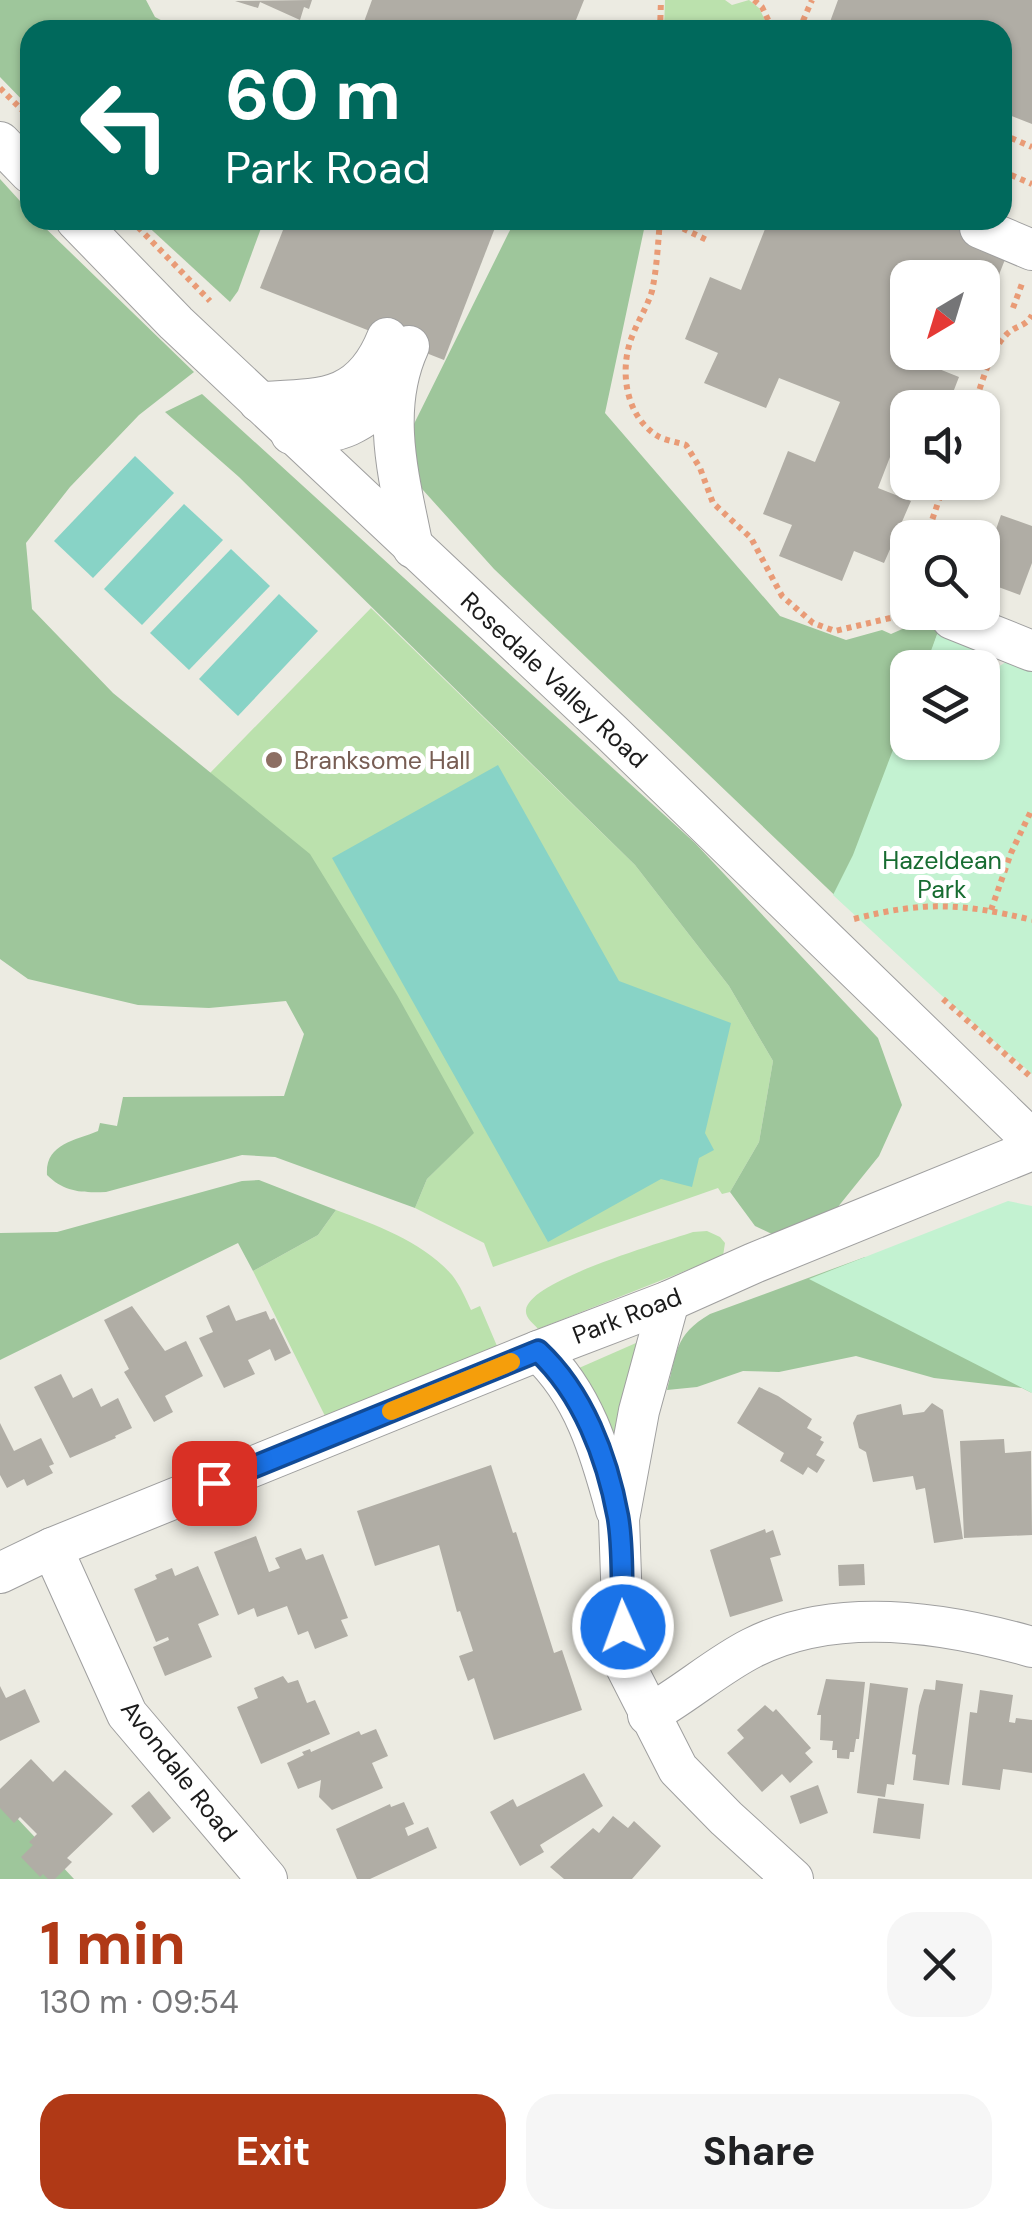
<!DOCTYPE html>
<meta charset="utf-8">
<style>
body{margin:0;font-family:"DM Sans",sans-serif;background:#f6f6f6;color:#202124;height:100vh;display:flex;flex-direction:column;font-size:38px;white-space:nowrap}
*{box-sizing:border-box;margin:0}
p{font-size:32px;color:#757577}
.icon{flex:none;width:55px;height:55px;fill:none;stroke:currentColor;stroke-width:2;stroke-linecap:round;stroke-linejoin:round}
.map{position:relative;height:1879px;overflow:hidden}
.side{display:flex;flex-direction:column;background:#fff;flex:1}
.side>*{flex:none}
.top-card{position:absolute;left:20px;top:20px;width:992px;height:210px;border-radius:30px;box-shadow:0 2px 8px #0004;background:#00695c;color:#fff;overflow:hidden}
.needle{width:65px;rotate:218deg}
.fabs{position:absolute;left:890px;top:260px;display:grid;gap:20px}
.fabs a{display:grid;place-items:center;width:110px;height:110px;border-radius:20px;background:#fff;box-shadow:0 2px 8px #0004;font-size:50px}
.pin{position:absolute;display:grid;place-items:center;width:85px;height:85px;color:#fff;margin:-42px;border-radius:20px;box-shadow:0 5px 15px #0006}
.me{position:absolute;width:110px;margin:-55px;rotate:358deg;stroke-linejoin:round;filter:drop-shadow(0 0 8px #0008)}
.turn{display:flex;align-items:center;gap:35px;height:210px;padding:0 40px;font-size:45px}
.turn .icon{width:130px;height:130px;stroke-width:2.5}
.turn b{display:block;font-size:70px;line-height:85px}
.round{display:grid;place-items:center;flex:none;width:105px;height:105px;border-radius:30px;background:#f6f6f6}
.headline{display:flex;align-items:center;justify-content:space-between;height:170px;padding:0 40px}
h1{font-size:60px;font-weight:700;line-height:75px;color:#b03916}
.action{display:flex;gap:20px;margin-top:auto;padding:20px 40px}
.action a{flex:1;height:115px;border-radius:30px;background:#b03916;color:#fff;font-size:40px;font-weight:700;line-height:115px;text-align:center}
.action a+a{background:#f6f6f6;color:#202124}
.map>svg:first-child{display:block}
.grass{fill:#bbe1ad}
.forest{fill:#9ec69b}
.park{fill:#c3f2d1}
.pitch{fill:#88d3c6}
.building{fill:#b0ada5}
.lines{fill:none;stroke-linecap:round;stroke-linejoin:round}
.minor-casing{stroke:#9f9f9f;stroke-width:42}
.path{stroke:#e99b76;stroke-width:6;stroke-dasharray:5 5;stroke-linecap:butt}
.minor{stroke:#fff;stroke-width:40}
.route-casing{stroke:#114b97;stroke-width:25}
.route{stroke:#1a73e8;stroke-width:18}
.slow{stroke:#f59e0b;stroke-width:18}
.education-dot{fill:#8d6e63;stroke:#fff;stroke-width:4}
.labels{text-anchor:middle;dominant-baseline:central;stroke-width:10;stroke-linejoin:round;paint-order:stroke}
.street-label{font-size:25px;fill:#1b1b1b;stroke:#fff}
.education-label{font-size:25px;fill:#785e54;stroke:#fff;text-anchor:start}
.park-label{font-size:25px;fill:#176c31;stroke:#fff}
</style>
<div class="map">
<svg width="1032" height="1879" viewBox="0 0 1032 1879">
<rect width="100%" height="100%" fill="#ecebe2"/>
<g class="grass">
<path d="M 665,0 L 725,0 L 732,5 L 749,0 L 759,8 L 770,30 L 664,30 Z"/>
<path d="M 371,608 L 635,865 L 729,986 L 773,1061 L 759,1142 L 730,1192 L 722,1194 L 718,1188 L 493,1267 L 484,1243 L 415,1208 L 427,1179 L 473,1133 L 210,773 Z"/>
<path d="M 336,1210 C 376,1225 423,1242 452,1275 C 460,1285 466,1299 471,1310 L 480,1306 L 497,1346 L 326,1418 L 253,1271 L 318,1235 Z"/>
<path d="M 707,1231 L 720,1237 L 725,1243 L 723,1256 L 538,1329 C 533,1323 525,1318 526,1310 C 529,1280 664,1242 693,1232 Z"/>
<path d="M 636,1343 L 639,1348 L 616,1442 L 579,1368 Z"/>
</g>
<g class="forest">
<path d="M 0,0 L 146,0 L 155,17 L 180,30 L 30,30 L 30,108 L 0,77 Z"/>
<path d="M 0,179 L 30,212 L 30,220 L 37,220 L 194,372 L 139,415 L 70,487 L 26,543 L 32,609 L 113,693 L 310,854 L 397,995 L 474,1133 L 427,1179 L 415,1208 L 275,1157 L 242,1155 L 106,1192 C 82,1193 64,1192 47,1175 C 45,1144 74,1141 98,1131 L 100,1123 L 117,1126 L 123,1097 L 284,1096 L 304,1034 L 286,1001 L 209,1008 L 138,1005 L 28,979 L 0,959 Z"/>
<path d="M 141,220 L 264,220 L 238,291 L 230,302 Z"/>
<path d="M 515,220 L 646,220 L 605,413 L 780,616 L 846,640 L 882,630 L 891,634 L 916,623 L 939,629 L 930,656 L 981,667 L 908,668 L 908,742 L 982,742 L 1032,695 L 849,909 L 494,569 L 414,480 L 409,434 Z"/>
<path d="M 202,394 L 695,843 L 878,1038 L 902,1105 L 879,1156 L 833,1213 L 774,1235 L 755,1226 L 730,1192 L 759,1142 L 773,1061 L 729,986 L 635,865 L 239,477 L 165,412 Z"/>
<path d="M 259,1180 L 336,1210 L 318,1235 L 253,1271 L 238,1243 L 0,1360 L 0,1233 L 57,1232 L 242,1181 Z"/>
<path d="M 865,1257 L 1032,1393 L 1022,1388 L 934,1378 L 856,1356 L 779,1372 L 743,1371 L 697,1387 L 667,1390 C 677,1353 674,1335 710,1314 Z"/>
<path d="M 0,1800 L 74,1879 L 0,1879 Z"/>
</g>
<g class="park">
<path d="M 939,629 L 973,645 L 977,660 L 998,667 L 1009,660 L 1032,666 L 1032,1074 L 940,994 L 833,895 L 853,855 L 907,713 L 908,742 L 982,742 L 982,668 L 925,667 Z"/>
<path d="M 1008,1201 L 1032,1206 L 1032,1393 L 809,1279 Z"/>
</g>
<g class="pitch">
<path d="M 135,456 L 174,493 L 93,578 L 54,541 Z"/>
<path d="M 184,504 L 223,540 L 142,625 L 104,589 Z"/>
<path d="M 231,549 L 270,586 L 189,670 L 150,633 Z"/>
<path d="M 279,594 L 318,631 L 238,716 L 199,679 Z"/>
<path d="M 498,765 L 619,981 L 731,1023 L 705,1133 L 714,1150 L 699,1158 L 692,1187 L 661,1179 L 548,1242 L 332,858 Z"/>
</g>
<g class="building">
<path d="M 312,0 L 309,9 L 304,7 L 300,20 L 260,2 L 258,8 L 235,1 Z"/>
<path d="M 372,0 L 584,0 L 572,30 L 361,30 Z"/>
<path d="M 838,0 L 1032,0 L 1032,124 L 1009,115 L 1002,131 L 1002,30 L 827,30 Z"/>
<path d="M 287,220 L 498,220 L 444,360 L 260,288 Z"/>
<path d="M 745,220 L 983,220 L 1008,252 L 983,315 L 982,278 L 908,278 L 908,352 L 929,352 L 924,363 L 959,377 L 947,408 L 908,408 L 908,429 L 902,426 L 878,488 L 911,501 L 884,563 L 854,551 L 842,581 L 779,556 L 792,525 L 763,514 L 788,451 L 815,462 L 840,402 L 779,378 L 766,408 L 704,383 L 718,353 L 685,339 L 710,277 L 741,290 L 765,229 Z"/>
<path d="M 1001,515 L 1032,526 L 1032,563 L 1020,595 L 982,581 L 982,538 L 984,534 L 993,538 Z"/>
<path d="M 229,1305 L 236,1321 L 266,1311 L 270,1320 L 274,1318 L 291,1353 L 275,1361 L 270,1349 L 248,1360 L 255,1374 L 224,1388 L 199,1338 L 213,1332 L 206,1316 Z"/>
<path d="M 132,1306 L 165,1351 L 186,1341 L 203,1376 L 165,1396 L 173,1412 L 154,1422 L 124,1372 L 129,1369 L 104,1320 Z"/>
<path d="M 61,1374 L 73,1398 L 92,1388 L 101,1407 L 118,1398 L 132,1428 L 115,1436 L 116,1438 L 70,1458 L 34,1387 Z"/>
<path d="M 759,1387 L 778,1396 L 812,1419 L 807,1428 L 822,1437 L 820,1440 L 824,1442 L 816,1455 L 825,1460 L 817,1473 L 808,1467 L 803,1475 L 780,1461 L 784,1453 L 737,1423 Z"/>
<path d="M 932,1403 L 943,1410 L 963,1539 L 934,1543 L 925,1488 L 916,1490 L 913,1476 L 873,1482 L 866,1452 L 859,1448 L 853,1423 L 857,1415 L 901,1404 L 903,1415 L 924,1412 Z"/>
<path d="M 0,1423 L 14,1451 L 41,1438 L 54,1464 L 49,1466 L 53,1473 L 27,1486 L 24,1479 L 7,1488 L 0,1475 Z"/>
<path d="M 1004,1439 L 1005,1453 L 1031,1451 L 1032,1535 L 964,1538 L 960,1441 Z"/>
<path d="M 491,1465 L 513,1533 L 516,1532 L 554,1653 L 562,1650 L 582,1710 L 494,1740 L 474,1678 L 468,1681 L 459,1656 L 473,1651 L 460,1611 L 457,1612 L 439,1545 L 375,1566 L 357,1511 Z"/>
<path d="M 765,1529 L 766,1533 L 773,1530 L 781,1555 L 770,1558 L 783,1601 L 730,1617 L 710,1550 Z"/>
<path d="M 256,1536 L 269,1572 L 280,1568 L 275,1558 L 301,1548 L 306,1560 L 323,1554 L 348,1618 L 341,1620 L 348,1636 L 315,1649 L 308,1631 L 298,1635 L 287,1606 L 257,1617 L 254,1608 L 238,1615 L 214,1552 Z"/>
<path d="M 864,1564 L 865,1585 L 839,1586 L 838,1565 Z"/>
<path d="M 198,1566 L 219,1615 L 198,1624 L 212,1657 L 165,1676 L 153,1647 L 169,1640 L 168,1637 L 156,1642 L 134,1589 L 157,1579 L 155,1575 L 172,1568 L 175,1576 Z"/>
<path d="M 283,1676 L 288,1683 L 298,1680 L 307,1703 L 315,1700 L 330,1734 L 261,1764 L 237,1707 L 258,1698 L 254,1688 Z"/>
<path d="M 826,1679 L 865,1682 L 859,1739 L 856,1739 L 854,1752 L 850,1752 L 849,1759 L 837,1758 L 837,1750 L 832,1750 L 833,1741 L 820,1740 L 821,1715 L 817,1715 Z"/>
<path d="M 936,1680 L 963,1684 L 949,1785 L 913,1780 L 916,1755 L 912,1754 L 919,1706 L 924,1689 L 935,1690 Z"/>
<path d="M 870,1683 L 908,1688 L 894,1785 L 887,1784 L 885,1797 L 857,1793 Z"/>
<path d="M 0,1686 L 6,1698 L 25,1689 L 40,1722 L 0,1741 Z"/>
<path d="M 980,1690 L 1013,1695 L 1009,1722 L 1015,1723 L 1016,1718 L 1032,1720 L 1032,1773 L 1003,1769 L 1000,1790 L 962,1785 L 970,1712 L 977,1713 Z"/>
<path d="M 765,1705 L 773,1712 L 776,1709 L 811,1748 L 805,1753 L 813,1762 L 790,1783 L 782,1774 L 762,1792 L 727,1753 L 744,1738 L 737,1730 Z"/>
<path d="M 376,1729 L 388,1756 L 372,1763 L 383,1788 L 332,1810 L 319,1797 L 321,1780 L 298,1789 L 287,1763 L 304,1755 L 302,1752 L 310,1749 L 311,1752 L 359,1731 L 361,1735 Z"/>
<path d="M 31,1759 L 53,1782 L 65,1770 L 113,1814 L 67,1858 L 72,1862 L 55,1879 L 48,1879 L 43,1874 L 40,1877 L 21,1857 L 33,1845 L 29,1842 L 37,1834 L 20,1817 L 14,1823 L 0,1808 L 0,1789 Z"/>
<path d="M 584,1773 L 603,1806 L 540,1845 L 544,1852 L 520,1866 L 490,1812 L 513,1799 L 517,1807 Z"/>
<path d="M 818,1785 L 828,1813 L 800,1824 L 790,1796 Z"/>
<path d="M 149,1791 L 171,1818 L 153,1833 L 131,1806 Z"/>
<path d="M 878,1798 L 924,1804 L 920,1839 L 873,1833 Z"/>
<path d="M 404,1802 L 414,1824 L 405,1828 L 408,1836 L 428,1827 L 437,1848 L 370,1879 L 357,1879 L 336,1829 L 390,1804 L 391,1807 Z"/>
<path d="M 613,1816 L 628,1828 L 634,1821 L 661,1846 L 632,1879 L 564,1879 L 550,1867 L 593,1828 L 599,1833 Z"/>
</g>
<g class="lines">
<defs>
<g id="minor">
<path d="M 0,142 L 30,173"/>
<path d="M 76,220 L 176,323 L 612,733 L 1032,1140"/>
<path d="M 980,228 L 1032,250"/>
<path d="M 409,346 C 379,412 400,481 413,548"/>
<path d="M 259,402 C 320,399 361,403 387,338"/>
<path d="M 291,434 C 341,436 360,424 395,391"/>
<path d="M 952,619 L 1032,651"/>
<path d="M 669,1301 L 639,1411 L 619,1519 L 624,1663 L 678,1769 L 726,1818 L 793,1879"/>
<path d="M 538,1351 C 584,1394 600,1451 616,1510"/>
<path d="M 52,1548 L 127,1714 L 267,1879"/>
<path d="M 0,1573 L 52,1548 L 538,1351 L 669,1301 L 754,1263 L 1032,1150"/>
<path d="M 648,1715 C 684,1695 718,1665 752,1648 C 836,1605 945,1622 1032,1647"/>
</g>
</defs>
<use href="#minor" class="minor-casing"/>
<g class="path">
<path d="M 754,0 L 762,7 L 773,30"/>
<path d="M 660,30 L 661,0"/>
<path d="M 799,30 L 812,0"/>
<path d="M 0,88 L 26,114"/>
<path d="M 1002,134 L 1032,147"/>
<path d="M 1002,171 L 1032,184"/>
<path d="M 131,220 L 210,301"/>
<path d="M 660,220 C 658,243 657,268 652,291 C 647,307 639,319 633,334 C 619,367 624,414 656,435 C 663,440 677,442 686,445 L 700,468 L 713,503 L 751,538 L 782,596 L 813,623 L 835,631 L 903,615 L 908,609"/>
<path d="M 665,220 L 709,241"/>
<path d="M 1013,308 L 1023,281"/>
<path d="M 973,408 C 982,385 989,351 1007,334 C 1016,325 1026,327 1032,315"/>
<path d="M 926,538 L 945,482"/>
<path d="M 991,910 L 1011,853 L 1032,809"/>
<path d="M 854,919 C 923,901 962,903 1032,920"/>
<path d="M 943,999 L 1032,1078"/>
</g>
<use href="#minor" class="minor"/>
</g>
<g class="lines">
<defs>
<path id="route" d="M 214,1483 L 538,1351 C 583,1393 607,1457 618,1517 C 624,1552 621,1591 623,1627"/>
</defs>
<use href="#route" class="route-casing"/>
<use href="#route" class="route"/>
<path class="slow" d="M 391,1411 L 511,1362"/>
</g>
<circle class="education-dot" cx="274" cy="760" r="10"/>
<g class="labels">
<g class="street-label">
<text transform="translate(554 680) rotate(43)">Rosedale Valley Road</text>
<text transform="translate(627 1316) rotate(-21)">Park Road</text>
<text transform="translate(179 1771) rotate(52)">Avondale Road</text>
</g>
<g class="education-label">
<text x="294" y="760">Branksome Hall</text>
</g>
<g class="park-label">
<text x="942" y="860">Hazeldean<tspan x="942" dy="29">Park</tspan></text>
</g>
</g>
</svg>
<div class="fabs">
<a><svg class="needle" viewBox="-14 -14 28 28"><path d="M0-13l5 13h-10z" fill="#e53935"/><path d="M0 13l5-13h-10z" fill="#757577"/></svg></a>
<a><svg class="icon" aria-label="sound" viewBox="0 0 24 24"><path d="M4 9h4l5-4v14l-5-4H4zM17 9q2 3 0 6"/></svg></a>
<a><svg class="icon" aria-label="search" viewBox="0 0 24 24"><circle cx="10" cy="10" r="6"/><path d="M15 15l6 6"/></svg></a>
<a><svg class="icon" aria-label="layers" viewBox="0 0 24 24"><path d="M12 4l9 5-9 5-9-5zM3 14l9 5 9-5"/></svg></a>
</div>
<div class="pin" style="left:214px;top:1483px;background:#d93025"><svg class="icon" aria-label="arrive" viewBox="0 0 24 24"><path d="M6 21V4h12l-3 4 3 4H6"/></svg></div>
<svg class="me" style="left:623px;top:1627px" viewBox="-20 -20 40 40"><circle r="17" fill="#1a73e8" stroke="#fff" stroke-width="3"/><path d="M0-11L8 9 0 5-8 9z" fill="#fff"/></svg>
<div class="top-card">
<div class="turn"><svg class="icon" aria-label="left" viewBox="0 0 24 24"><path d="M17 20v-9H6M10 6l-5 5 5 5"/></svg><div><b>60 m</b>Park Road</div></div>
</div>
</div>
<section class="side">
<div class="headline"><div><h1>1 min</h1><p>130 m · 09:54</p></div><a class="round"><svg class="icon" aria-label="close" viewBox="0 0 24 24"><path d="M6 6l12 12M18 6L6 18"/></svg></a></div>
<div class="action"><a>Exit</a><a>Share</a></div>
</section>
